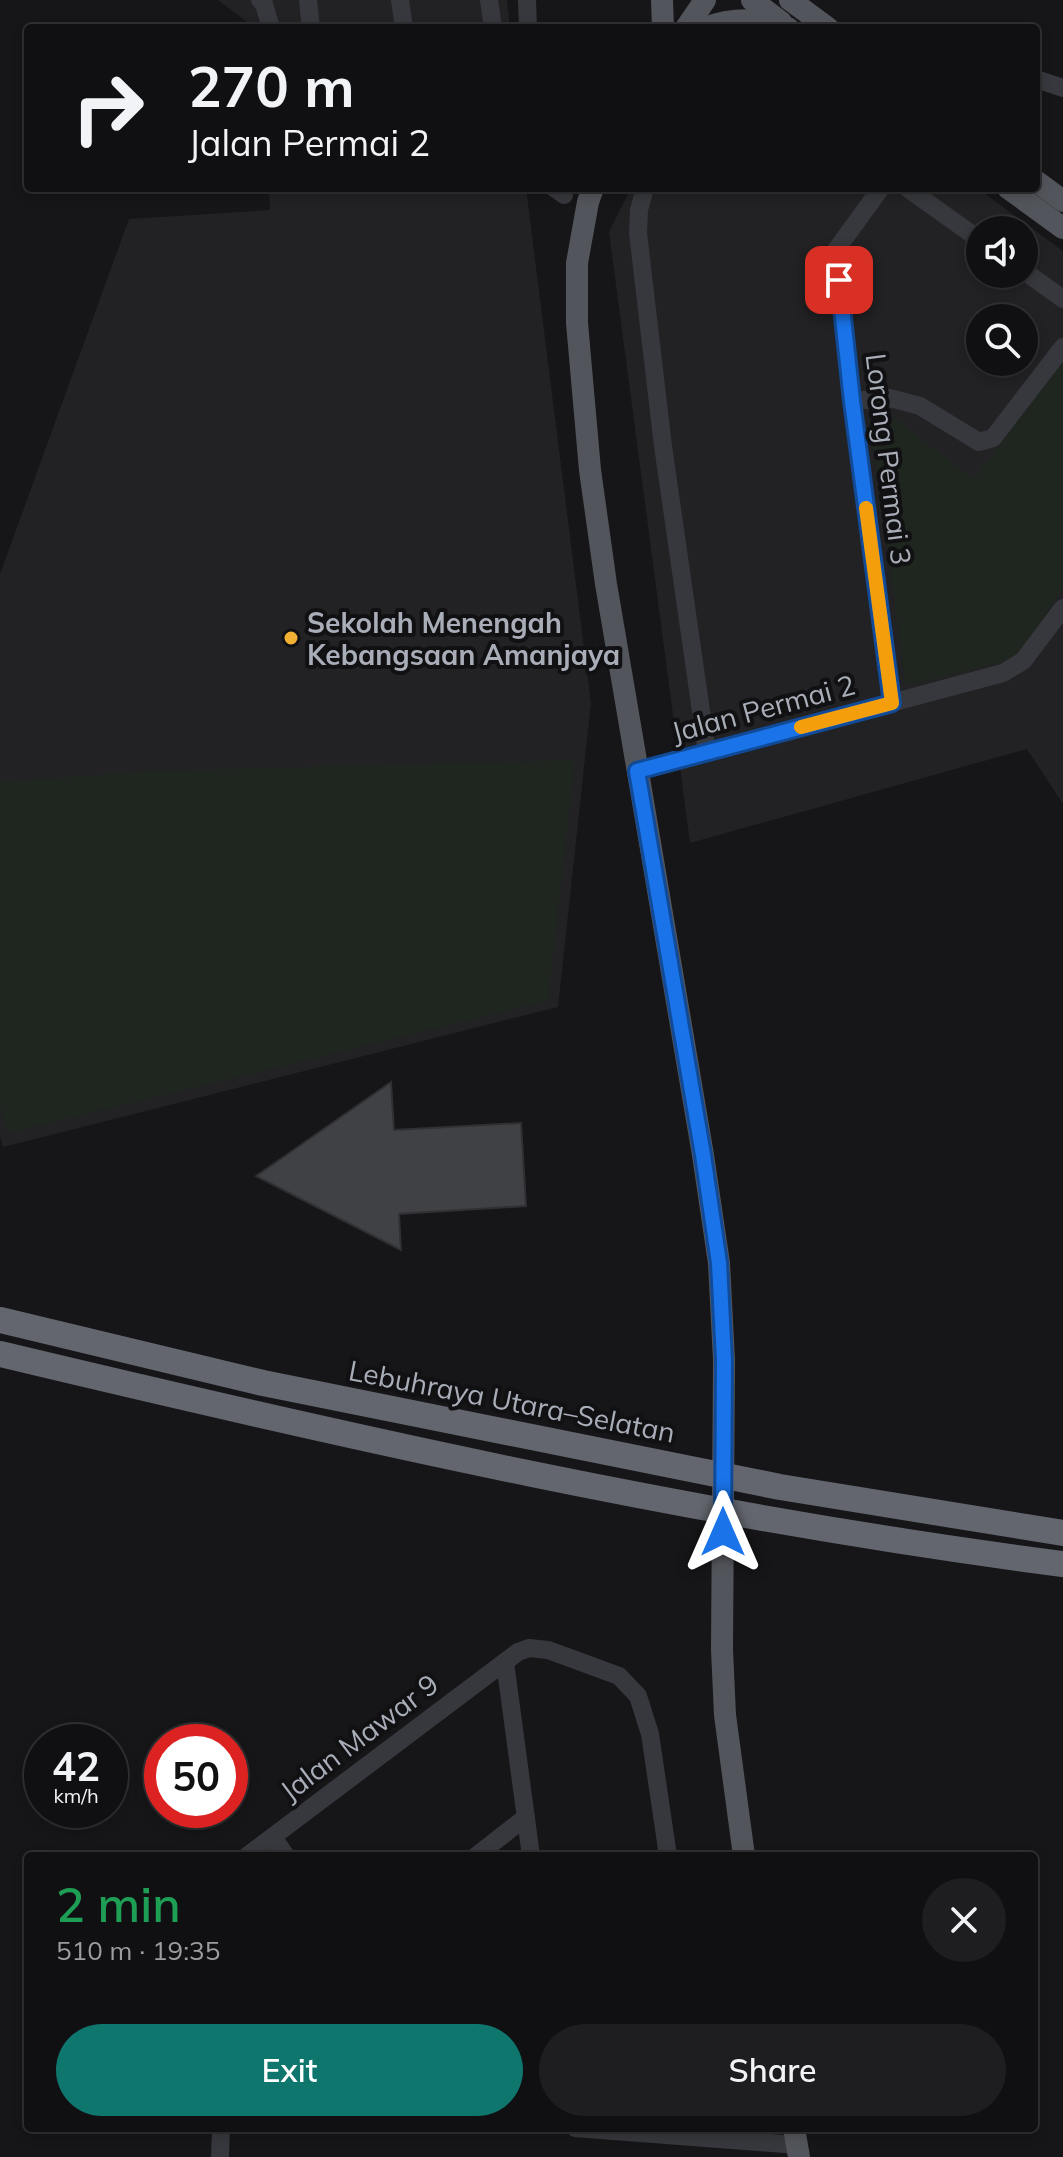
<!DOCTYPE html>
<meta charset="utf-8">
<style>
body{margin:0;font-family:Mulish,sans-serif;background:#1e1e20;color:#f1f3f6;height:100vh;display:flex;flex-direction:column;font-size:30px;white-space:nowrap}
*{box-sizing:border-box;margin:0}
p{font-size:26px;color:#9c9d9f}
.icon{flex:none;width:44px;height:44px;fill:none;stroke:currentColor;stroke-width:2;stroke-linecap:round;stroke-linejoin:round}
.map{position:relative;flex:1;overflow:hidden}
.sheet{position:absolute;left:24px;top:1852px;width:1014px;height:280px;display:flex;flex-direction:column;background:#101012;border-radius:8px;box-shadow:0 4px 12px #0003,0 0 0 2px #303032}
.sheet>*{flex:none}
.top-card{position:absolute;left:24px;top:24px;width:1016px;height:168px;border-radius:8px;box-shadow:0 4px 12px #0003,0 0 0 2px #303032;background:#101012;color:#f1f3f6;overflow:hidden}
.controls{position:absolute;left:966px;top:216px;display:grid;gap:16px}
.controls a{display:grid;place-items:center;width:72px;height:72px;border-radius:50%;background:#101012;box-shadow:0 4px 12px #0003,0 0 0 2px #303032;font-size:40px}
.speed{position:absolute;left:24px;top:1724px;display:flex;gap:16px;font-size:40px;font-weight:700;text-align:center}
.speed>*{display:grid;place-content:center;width:104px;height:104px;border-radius:50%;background:#101012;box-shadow:0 4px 12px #0003,0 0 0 2px #303032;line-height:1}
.speed small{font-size:20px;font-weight:400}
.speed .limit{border:12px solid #d22;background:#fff;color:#111}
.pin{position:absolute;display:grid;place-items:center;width:68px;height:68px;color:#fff;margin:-34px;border-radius:16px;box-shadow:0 4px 12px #0006}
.me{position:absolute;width:88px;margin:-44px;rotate:0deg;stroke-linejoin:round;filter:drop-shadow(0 0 6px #0008)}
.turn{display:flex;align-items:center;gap:28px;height:168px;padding:0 32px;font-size:36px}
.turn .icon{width:104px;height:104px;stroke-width:2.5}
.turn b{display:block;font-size:56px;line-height:68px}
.round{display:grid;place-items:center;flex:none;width:84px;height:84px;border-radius:42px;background:#1e1e20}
.summary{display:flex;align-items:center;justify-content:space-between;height:136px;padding:0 32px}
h1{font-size:48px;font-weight:600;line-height:60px;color:#1e9e55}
.primary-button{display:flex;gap:16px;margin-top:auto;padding:16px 32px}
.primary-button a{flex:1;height:92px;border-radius:48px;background:#0f766e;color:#fff;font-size:32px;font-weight:600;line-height:92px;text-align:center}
.primary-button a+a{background:#1e1e20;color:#f1f3f6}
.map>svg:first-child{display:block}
.built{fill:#222225;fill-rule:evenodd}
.green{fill:#1e261f}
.building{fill:#404145;stroke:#303034;stroke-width:2}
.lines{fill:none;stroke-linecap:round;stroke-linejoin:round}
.minor{stroke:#37383d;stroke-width:18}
.major{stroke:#53555c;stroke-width:22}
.highway{stroke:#63666e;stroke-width:26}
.route-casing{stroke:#114b97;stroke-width:20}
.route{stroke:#1a73e8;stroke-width:14}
.slow{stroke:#f59e0b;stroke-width:14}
.poi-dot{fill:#f2b134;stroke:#111113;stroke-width:3}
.labels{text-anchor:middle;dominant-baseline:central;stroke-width:8;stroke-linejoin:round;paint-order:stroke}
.street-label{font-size:28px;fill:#a8adb8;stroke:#111113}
.poi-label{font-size:28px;font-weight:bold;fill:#a8adb8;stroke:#111113;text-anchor:start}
</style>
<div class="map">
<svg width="1063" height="2157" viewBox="0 0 1063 2157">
<rect width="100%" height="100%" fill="#161618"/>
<g class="built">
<path d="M 218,0 L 507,0 L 510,28 L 255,28 Z"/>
<path d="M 269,188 L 526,188 L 591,703 L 558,1007 L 3,1147 L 0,1137 L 0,574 L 129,219 L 270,210 Z"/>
<path d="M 631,188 L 977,188 L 1063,251 L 1063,804 L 1027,749 L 690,843 L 609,232 ZM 980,230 L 1024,230 L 1024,274 L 980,274 ZM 980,318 L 1024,318 L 1024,362 L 980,362 Z"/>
</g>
<g class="green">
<path d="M 1063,360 L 1063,589 L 1016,659 L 906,685 L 869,420 L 879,407 L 974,479 Z"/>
<path d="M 575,760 L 548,1001 L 9,1133 L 0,1105 L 0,782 L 151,771 Z"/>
</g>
<path class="building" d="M 391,1082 L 394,1130 L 521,1123 L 526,1206 L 399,1214 L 401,1250 L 256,1176 Z"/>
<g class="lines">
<g class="minor">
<path d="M 260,0 L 264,4 L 271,28"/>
<path d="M 308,0 L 311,28"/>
<path d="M 400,0 L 404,28"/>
<path d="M 489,0 L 493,28"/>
<path d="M 527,0 L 528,28"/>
<path d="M 1036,79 L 1063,88"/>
<path d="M 554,188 L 564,195"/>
<path d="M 645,188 L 639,210 L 638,233 L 663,446 L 707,753"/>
<path d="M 881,188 L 836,250 L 852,401 L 892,703"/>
<path d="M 907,188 L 980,240"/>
<path d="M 1024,271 L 1063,299"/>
<path d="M 852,401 L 890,398 L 920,406 L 979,442 L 993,438 L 1063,347"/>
<path d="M 637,771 L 1003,673 L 1023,661 L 1063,608"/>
<path d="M 505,1662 L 531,1856"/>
<path d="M 273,1837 L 286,1856"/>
<path d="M 247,1856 L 518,1652 L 529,1648 L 548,1650 L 570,1658 L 619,1676 L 638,1696 L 650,1734 L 668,1856"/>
<path d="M 476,1856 L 526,1817"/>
<path d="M 575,2128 L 797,2145"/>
<path d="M 220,2157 L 221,2128"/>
</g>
<g class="major">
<path d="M 662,0 L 663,28"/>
<path d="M 752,0 L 781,22"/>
<path d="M 790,0 L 828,28"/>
<path d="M 686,28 L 705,0"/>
<path d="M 705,28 C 734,17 760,18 788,28"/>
<path d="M 1036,181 L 1063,201"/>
<path d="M 593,188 L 588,202 L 577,263 L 577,323 L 590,470 L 606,584 L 703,1155 L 719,1263 L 724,1360 L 722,1650 L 725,1715 L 744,1856"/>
<path d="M 1008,188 L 1063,228"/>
<path d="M 794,2128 L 799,2157"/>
</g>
<g class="highway">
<path d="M 0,1320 L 263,1383 L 780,1487 L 1063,1533"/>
<path d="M 0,1354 C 351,1438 704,1518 1063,1564"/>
</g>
</g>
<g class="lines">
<defs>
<path id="route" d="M 723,1532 L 724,1360 L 719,1263 L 703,1155 L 637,771 L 892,703 L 852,401 L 839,280"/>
</defs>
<use href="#route" class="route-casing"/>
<use href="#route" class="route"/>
<path class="slow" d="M 801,727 L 892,703 L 866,508"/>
</g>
<circle class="poi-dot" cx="291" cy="638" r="8"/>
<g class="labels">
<g class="street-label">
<text transform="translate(889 459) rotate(83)">Lorong Permai 3</text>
<text transform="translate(763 708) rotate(-15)">Jalan Permai 2</text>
<text transform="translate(512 1401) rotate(11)">Lebuhraya Utara–Selatan</text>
<text transform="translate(359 1737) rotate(-37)">Jalan Mawar 9</text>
</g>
<g class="poi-label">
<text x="307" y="622">Sekolah Menengah<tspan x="307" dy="32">Kebangsaan Amanjaya</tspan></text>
</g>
</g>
</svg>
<div class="controls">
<a><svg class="icon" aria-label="sound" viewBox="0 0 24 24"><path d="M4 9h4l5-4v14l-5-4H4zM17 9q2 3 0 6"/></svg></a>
<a><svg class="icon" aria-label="search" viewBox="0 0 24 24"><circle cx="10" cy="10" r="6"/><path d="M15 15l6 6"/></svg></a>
</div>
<div class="speed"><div>42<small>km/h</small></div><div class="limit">50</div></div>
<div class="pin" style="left:839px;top:280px;background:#d93025"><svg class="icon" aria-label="arrive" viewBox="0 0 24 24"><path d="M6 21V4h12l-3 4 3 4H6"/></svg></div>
<svg class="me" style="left:723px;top:1532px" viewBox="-20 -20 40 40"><path d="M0-17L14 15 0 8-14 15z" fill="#1a73e8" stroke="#fff" stroke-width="4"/></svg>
<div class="top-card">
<div class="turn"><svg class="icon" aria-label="right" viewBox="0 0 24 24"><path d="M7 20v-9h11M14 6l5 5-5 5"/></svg><div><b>270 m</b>Jalan Permai 2</div></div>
</div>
<section class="sheet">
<div class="summary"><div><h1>2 min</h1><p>510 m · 19:35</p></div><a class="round"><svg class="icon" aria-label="close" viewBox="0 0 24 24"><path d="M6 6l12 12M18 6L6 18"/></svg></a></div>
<div class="primary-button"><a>Exit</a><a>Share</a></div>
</section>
</div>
